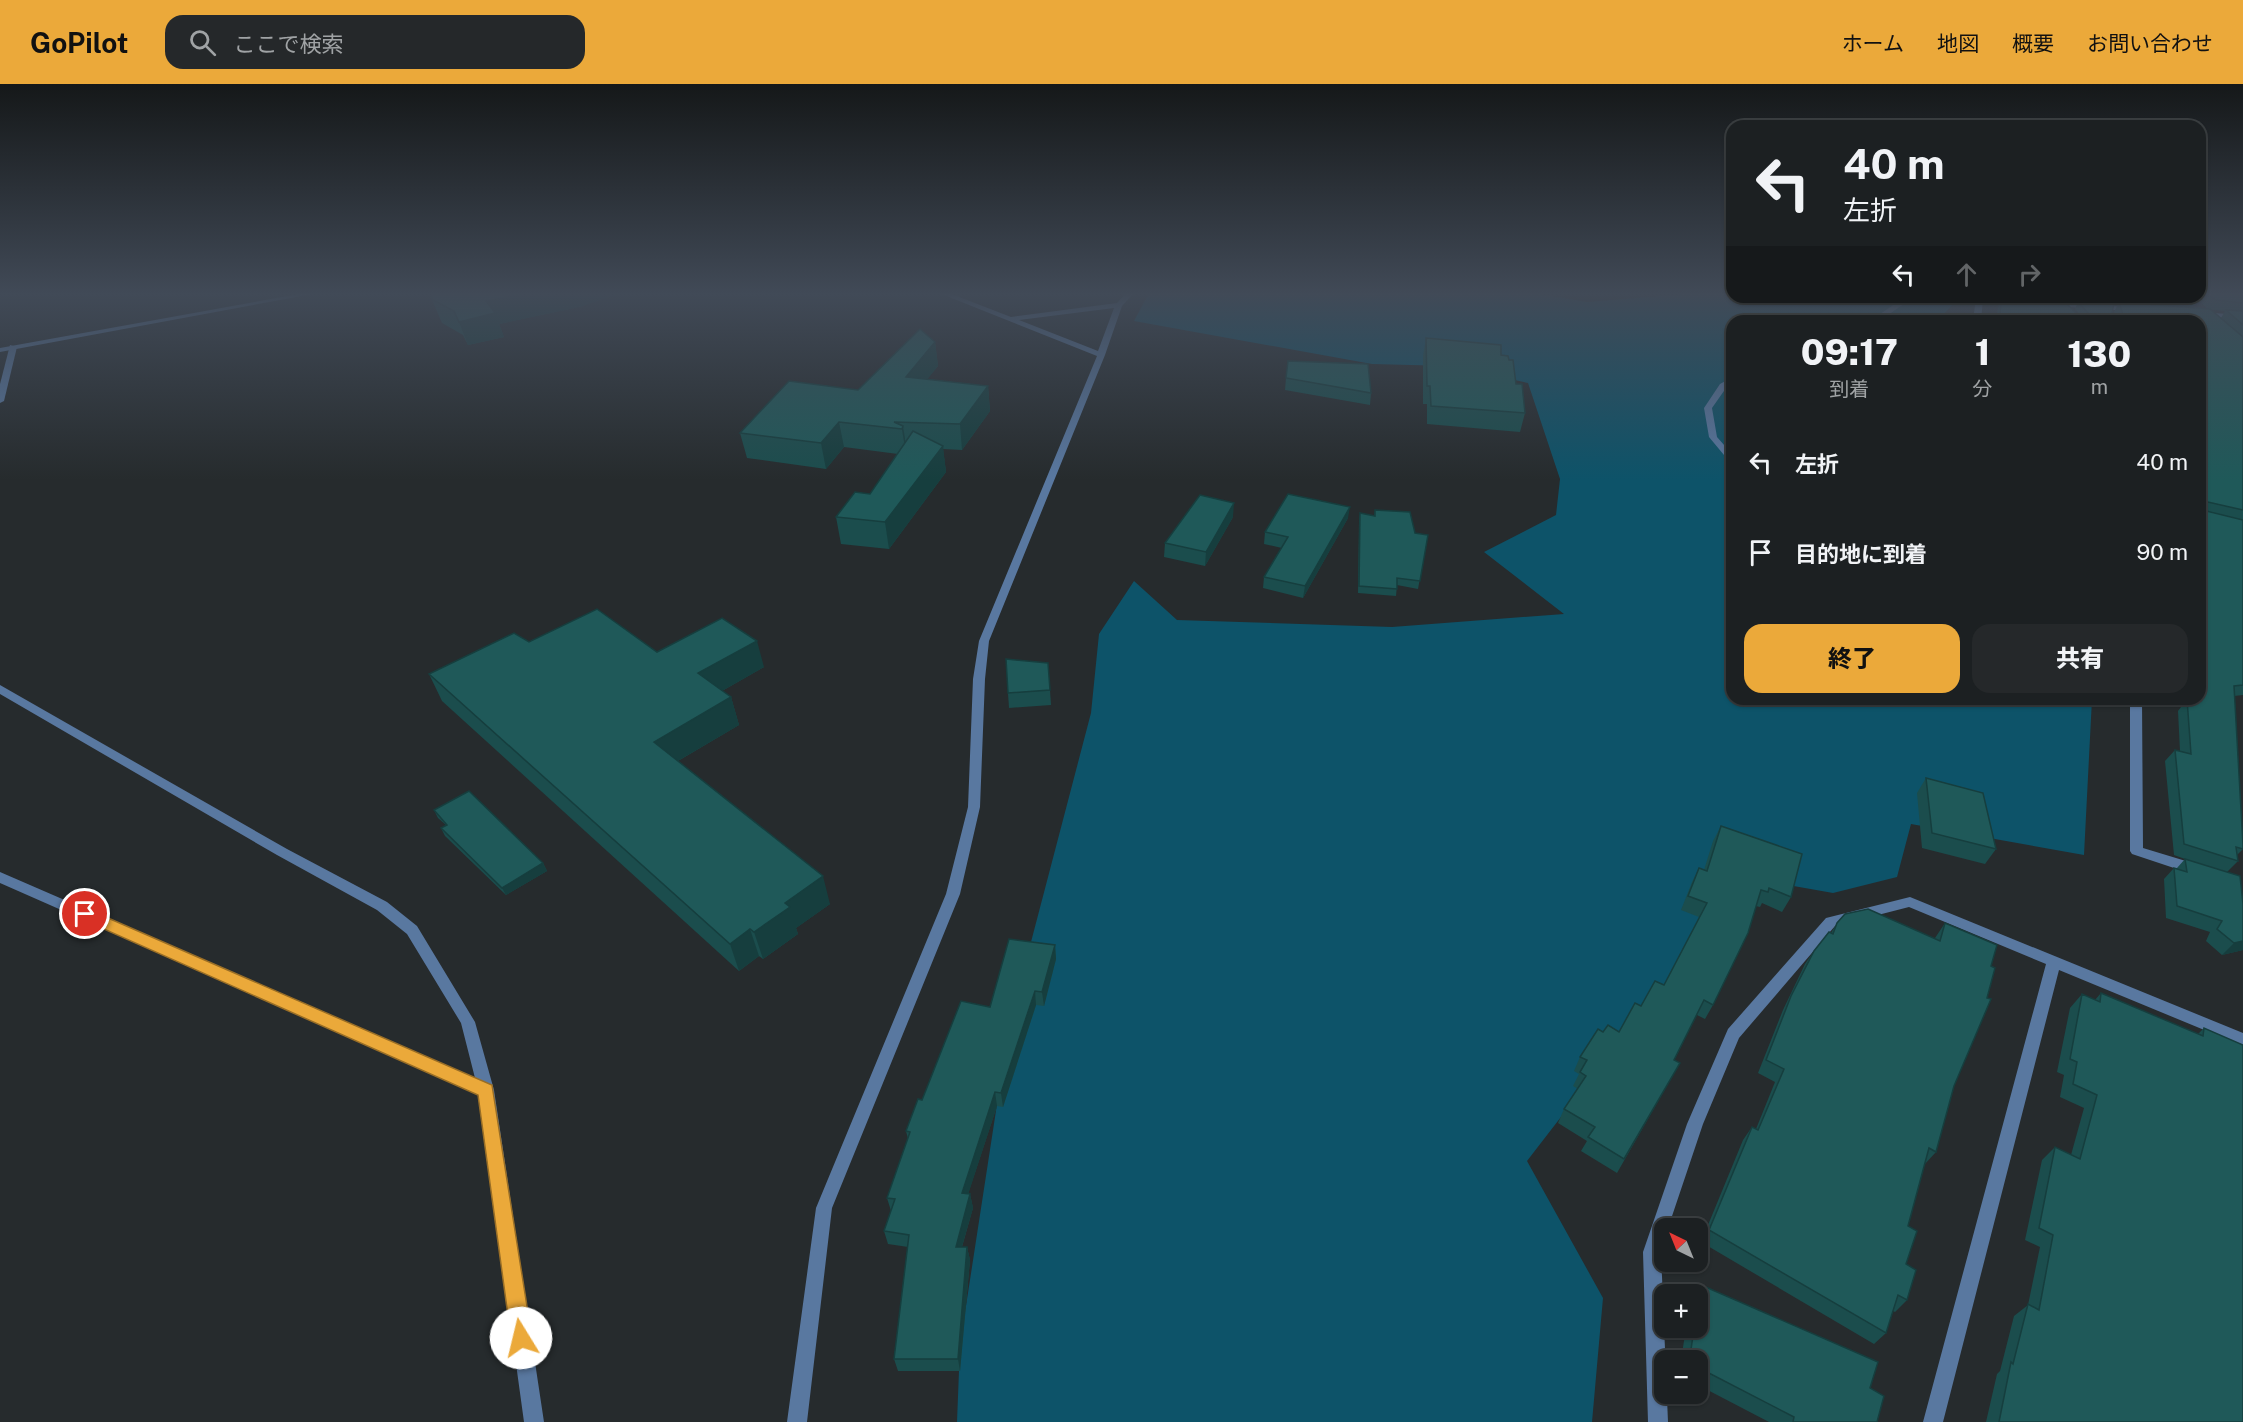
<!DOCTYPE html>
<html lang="ja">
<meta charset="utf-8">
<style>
body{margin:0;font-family:"Public Sans","Noto Sans JP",sans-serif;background:#25282a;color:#f1f3f6;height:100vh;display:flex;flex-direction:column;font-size:22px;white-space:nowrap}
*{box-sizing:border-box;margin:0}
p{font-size:20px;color:#a0a3a5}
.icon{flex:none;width:33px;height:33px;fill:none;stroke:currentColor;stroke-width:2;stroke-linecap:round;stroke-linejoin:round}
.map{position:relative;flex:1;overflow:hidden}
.side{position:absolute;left:1726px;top:231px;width:480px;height:390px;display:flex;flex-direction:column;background:#1c2022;border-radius:18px;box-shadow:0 2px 4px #0004,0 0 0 2px #3a3e40}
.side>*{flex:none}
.hud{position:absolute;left:1726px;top:36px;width:480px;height:183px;border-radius:18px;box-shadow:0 2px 4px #0004,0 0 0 2px #3a3e40;background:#1c2022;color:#f1f3f6;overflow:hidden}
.needle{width:39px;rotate:317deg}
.tools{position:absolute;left:1654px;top:1134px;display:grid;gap:12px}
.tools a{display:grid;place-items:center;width:54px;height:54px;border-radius:12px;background:#1c2022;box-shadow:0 2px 4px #0004,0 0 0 2px #3a3e40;font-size:30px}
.pin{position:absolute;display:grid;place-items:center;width:51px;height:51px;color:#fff;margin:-26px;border:3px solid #fff;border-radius:50%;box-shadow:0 2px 6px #0007}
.me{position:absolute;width:66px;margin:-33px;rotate:351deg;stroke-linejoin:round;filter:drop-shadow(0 0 4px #0008)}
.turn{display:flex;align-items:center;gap:21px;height:126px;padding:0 18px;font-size:27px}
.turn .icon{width:78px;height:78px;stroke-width:2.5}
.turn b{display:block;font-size:42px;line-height:51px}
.lanes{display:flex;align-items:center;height:57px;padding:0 18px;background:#0003;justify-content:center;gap:30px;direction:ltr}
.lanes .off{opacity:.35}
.eta{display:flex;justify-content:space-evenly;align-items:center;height:102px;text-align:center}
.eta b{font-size:36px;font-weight:800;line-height:42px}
.cta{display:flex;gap:12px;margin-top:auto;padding:12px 18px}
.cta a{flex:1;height:69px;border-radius:18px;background:#eba93a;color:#111;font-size:24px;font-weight:800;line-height:69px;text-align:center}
.cta a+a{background:#25282a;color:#f1f3f6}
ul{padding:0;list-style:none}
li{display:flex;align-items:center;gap:18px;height:90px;padding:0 18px}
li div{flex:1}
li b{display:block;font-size:22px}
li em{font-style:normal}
header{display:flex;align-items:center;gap:36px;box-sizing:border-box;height:84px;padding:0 30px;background:#eba93a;color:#111}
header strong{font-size:28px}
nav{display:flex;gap:33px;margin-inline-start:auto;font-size:21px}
.search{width:420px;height:54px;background:#25282a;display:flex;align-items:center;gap:15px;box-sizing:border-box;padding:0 21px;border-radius:18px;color:#a0a3a5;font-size:22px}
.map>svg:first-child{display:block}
.green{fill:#0d5369}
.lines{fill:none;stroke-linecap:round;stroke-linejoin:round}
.minor{fill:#5978a0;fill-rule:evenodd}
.tertiary{fill:#5978a0;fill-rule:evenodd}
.wall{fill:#1b4d4d;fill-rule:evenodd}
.shaded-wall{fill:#163e3e}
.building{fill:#1f5959;stroke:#163e3e;stroke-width:1.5}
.route{fill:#eba93a;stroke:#996e26;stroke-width:1.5}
</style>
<header>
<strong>GoPilot</strong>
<div class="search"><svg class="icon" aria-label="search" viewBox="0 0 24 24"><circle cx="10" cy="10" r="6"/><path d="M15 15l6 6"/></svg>ここで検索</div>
<nav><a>ホーム</a><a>地図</a><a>概要</a><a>お問い合わせ</a></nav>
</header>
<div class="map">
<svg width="2243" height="1338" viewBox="0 0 2243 1338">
<rect width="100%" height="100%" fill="#262b2d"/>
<path class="green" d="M 1149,209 L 1534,209 L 1587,218 L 1696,209 L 1732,209 L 1732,213 L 1959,214 L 1937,237 L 1732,237 L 1732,615 L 2092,615 L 2084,771 L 1911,740 L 1897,793 L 1833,809 L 1736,792 L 1685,890 L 1588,998 L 1527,1077 L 1603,1214 L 1592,1338 L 957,1338 L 960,1261 L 1009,942 L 1091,629 L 1099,550 L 1134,497 L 1177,536 L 1392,543 L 1564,530 L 1484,468 L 1556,431 L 1560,395 L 1528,299 L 1450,282 L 1372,280 L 1134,237 Z"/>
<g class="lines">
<g class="minor">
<path d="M 1905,213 L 1914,213 L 1879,237 L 1870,237 Z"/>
<path d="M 1976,213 L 2004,213 L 2018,216 L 2014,218 L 1983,215 L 1981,237 L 1973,237 Z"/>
<path d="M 2050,218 L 2131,223 L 2135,225 L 2131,227 L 2053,222 L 2049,220 Z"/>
<path d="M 2199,228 L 2243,231 L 2243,235 L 2202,232 L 2198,230 Z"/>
<path d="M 10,261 L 17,263 L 4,317 L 0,319 L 0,300 Z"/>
<path d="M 1729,295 L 1732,295 L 1732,300 L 1726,304 L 1712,324 L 1717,353 L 1732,370 L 1732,378 L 1729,377 L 1709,353 L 1704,324 L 1720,300 Z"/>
<path d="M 0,601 L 287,765 L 387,818 L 417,842 L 475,938 L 494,1006 L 544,1338 L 524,1338 L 479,1010 L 0,799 L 0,788 L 475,994 L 461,939 L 407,850 L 377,826 L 277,771 L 0,610 Z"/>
<path d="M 2130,615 L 2142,615 L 2143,764 L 2199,781 L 2201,785 L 2199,789 L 2189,789 L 2132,770 L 2130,767 Z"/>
<path d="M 1910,813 L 2243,949 L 2243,962 L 2059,886 L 1943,1338 L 1923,1338 L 2046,880 L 1909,823 L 1835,842 L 1739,954 L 1703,1040 L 1668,1144 L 1665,1144 L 1665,1155 L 1661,1168 L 1668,1338 L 1648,1338 L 1643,1168 L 1687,1040 L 1728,945 L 1826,834 Z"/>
</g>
<g class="tertiary">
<path d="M 304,209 L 318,209 L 0,268 L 0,264 Z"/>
<path d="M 939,209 L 949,209 L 1011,233 L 1117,219 L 1126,209 L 1134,209 L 1122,222 L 1105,271 L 989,557 L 985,595 L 980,723 L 960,810 L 832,1124 L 807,1338 L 787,1338 L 816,1124 L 946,810 L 968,723 L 973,595 L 979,557 L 1097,272 ZM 1114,224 L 1098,267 L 1019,236 Z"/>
</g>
</g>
<g class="wall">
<path d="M 429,209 L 621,209 L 579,223 L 499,240 L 504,253 L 468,261 L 463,251 L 442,239 Z"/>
<path d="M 2200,209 L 2243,209 L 2243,611 L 2234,612 L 2243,765 L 2237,771 L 2238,777 L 2227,788 L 2243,866 L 2222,871 L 2206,857 L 2210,848 L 2166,834 L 2164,795 L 2174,784 L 2177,784 L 2185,775 L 2174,771 L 2165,677 L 2175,666 L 2180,667 L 2178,627 L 2187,615 L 2200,615 L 2200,237 L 2116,237 L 2114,228 L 2119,218 L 2040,213 L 2200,213 ZM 2198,216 L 2208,225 L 2193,223 ZM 2212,226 L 2215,226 L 2225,227 L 2221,234 Z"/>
<path d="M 2001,213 L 2020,213 L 2079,232 L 2081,232 L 2075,225 L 2078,218 L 2110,237 L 1996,237 L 1999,218 Z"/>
<path d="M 1426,254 L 1501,271 L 1509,276 L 1525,329 L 1520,348 L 1427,340 L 1427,320 L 1423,320 L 1423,272 Z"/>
<path d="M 935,258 L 938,282 L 927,295 L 988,302 L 990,327 L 962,366 L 943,365 L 946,388 L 889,465 L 841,460 L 836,433 L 870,410 L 898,370 L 844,363 L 826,385 L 747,374 L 740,349 L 858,306 Z"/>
<path d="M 1286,294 L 1371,309 L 1370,321 L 1285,306 Z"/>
<path d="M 1375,426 L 1415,449 L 1428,451 L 1418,505 L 1397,501 L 1396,512 L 1358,509 L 1359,436 L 1360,429 L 1374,432 Z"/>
<path d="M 1233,433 L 1205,482 L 1164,473 L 1165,459 Z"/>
<path d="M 1348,434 L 1303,514 L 1263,504 L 1264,493 L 1282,464 L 1264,460 L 1265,448 Z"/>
<path d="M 529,558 L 657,568 L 764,583 L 722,607 L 731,613 L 739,641 L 678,677 L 830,820 L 796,844 L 798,850 L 763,875 L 759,872 L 739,887 L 442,617 L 429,590 Z"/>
<path d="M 1050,606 L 1051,621 L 1009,624 L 1008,609 Z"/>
<path d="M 1926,694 L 1996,765 L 1985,780 L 1922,764 L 1917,709 Z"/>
<path d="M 434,726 L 543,779 L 547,787 L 506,811 L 445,752 L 441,744 L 446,741 L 438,734 Z"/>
<path d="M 1721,742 L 1791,813 L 1782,828 L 1762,819 L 1760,823 L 1756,822 L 1713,921 L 1705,935 L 1697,931 L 1674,976 L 1680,979 L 1617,1089 L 1581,1067 L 1587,1057 L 1558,1039 L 1564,1025 L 1578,1005 L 1573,1002 L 1579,990 L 1574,987 L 1580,973 L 1603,948 L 1619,948 L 1641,922 L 1664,901 L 1699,833 L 1681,826 L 1692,798 L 1699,784 L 1704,786 L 1713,757 Z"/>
<path d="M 1837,839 L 1935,854 L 1945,839 L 1954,1002 L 1936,1068 L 1924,1081 L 1908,1142 L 1906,1180 L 1907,1216 L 1895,1228 L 1893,1227 L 1886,1249 L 1874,1260 L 1701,1158 L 1743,1056 L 1752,1043 L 1756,1045 L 1775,998 L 1758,989 L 1783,926 L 1805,880 L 1814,867 L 1831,849 Z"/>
<path d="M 1055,861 L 1056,875 L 1044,922 L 1036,921 L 1003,1023 L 997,1022 L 968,1110 L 970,1110 L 973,1124 L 962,1163 L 967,1163 L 970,1176 L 960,1287 L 898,1287 L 894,1275 L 908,1163 L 888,1160 L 884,1147 L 891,1127 L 887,1114 L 908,1055 L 906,1047 L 922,1016 L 990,923 Z"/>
<path d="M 2101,909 L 2198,950 L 2204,944 L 2243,1338 L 1986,1338 L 1997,1290 L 2000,1287 L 2014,1232 L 2028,1221 L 2040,1163 L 2025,1156 L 2042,1076 L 2055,1063 L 2071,1071 L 2084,1024 L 2060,1013 L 2064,991 L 2057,988 L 2070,924 L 2082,910 L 2095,916 Z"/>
<path d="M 1701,1201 L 1870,1304 L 1877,1338 L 1769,1338 L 1698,1301 L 1698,1276 L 1681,1276 L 1686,1244 L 1698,1244 L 1698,1210 L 1694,1210 Z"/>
</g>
<g class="shaded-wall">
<path d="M 530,209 L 621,209 L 579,223 L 499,240 L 504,253 L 468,261 L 459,238 L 486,217 Z"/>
<path d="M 935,258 L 938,282 L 909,318 L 906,293 Z"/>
<path d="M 988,302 L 990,327 L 962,366 L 960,340 Z"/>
<path d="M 839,338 L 844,363 L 826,385 L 821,359 Z"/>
<path d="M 903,342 L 907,368 L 906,371 L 902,345 Z"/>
<path d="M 943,362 L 946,388 L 889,465 L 885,438 Z"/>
<path d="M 1234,419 L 1233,433 L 1205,482 L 1206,468 Z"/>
<path d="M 1350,423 L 1348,434 L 1303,514 L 1305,502 Z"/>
<path d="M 757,557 L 764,583 L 706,616 L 698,589 Z"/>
<path d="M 731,613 L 739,641 L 664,685 L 654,658 Z"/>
<path d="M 543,779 L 547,787 L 506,811 L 502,804 Z"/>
<path d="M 823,792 L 830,820 L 796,844 L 798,850 L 763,875 L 754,848 L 785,819 Z"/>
<path d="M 750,845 L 759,872 L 739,887 L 730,860 Z"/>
<path d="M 2243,857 L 2243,866 L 2222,871 L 2234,859 Z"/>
<path d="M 1055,861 L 1056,875 L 1044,922 L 1042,908 Z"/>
<path d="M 1035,907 L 1036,921 L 1003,1023 L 1001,1009 Z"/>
<path d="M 995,1008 L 997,1022 L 964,1123 L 962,1109 Z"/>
<path d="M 970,1110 L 973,1124 L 958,1176 L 956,1163 Z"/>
<path d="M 967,1163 L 970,1176 L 960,1287 L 958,1275 Z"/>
</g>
<g class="building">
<path d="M 430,209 L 530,209 L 486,217 L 495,229 L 459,238 L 454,227 L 433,216 Z"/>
<path d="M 2207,209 L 2243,209 L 2243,219 L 2216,216 Z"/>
<path d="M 2002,213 L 2020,213 L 2063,216 L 2079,232 L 2089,230 L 2078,218 L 2114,220 L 2110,237 L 1999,237 Z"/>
<path d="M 2176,213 L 2197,213 L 2199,215 Z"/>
<path d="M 2119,218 L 2210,225 L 2243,253 L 2243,426 L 2208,418 L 2205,420 L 2206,427 L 2243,436 L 2243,601 L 2234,602 L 2243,761 L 2243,765 L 2236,763 L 2238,777 L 2184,760 L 2175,666 L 2191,670 L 2187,615 L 2198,618 L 2197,615 L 2200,615 L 2200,237 L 2125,237 Z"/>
<path d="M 2226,226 L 2243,227 L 2243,241 Z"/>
<path d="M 920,245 L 935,258 L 906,293 L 988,302 L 960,340 L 894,338 L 903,342 L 902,345 L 839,338 L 821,359 L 740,349 L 789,297 L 858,306 Z"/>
<path d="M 1426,254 L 1501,261 L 1501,271 L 1508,272 L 1509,276 L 1513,276 L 1516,300 L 1522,300 L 1525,329 L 1431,322 L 1430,302 L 1427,302 Z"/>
<path d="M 1288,277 L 1368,280 L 1371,309 L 1286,294 Z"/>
<path d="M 913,347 L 943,362 L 885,438 L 836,433 L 855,408 L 870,410 Z"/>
<path d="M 1288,410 L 1350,423 L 1305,502 L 1264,493 L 1288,453 L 1265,448 Z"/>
<path d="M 1200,411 L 1234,419 L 1206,468 L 1165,459 Z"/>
<path d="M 1375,426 L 1410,428 L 1415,449 L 1428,451 L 1420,497 L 1397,494 L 1397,505 L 1359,502 L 1360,429 L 1375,432 Z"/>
<path d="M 597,525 L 657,568 L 722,534 L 757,557 L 698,589 L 731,613 L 654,658 L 823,792 L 785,819 L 790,823 L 754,848 L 750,845 L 730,860 L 429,590 L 514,549 L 529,558 Z"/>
<path d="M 1006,575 L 1048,579 L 1050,606 L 1008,609 Z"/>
<path d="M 1926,694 L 1983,709 L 1996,765 L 1932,749 Z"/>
<path d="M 469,707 L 543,779 L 502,804 L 441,744 L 447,741 L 434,726 Z"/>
<path d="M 1721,742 L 1802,770 L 1791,813 L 1769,804 L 1768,808 L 1761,806 L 1748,849 L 1713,921 L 1704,916 L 1674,976 L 1680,979 L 1624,1075 L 1588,1053 L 1595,1043 L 1564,1025 L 1586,992 L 1580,988 L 1587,976 L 1580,973 L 1598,945 L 1603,948 L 1608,941 L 1619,948 L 1635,919 L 1641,922 L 1655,897 L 1664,901 L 1707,819 L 1688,812 L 1699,784 L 1707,787 Z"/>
<path d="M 2185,775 L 2240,792 L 2243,820 L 2243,857 L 2234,859 L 2217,845 L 2222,837 L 2177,822 L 2174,784 L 2187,788 Z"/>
<path d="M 1868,825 L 1940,857 L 1945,839 L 1997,861 L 1991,882 L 1995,884 L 1987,914 L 1991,915 L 1954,1002 L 1936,1068 L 1929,1064 L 1908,1142 L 1917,1147 L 1906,1180 L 1916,1186 L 1907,1216 L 1898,1211 L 1886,1249 L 1709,1146 L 1752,1043 L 1758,1046 L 1784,985 L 1766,976 L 1791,912 L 1814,867 L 1829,848 L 1833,850 L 1837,839 L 1845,830 Z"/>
<path d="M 1009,855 L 1055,861 L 1042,908 L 1035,907 L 1001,1009 L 995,1008 L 962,1109 L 970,1110 L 956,1163 L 967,1163 L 958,1275 L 894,1275 L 909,1151 L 884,1147 L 895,1115 L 887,1114 L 910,1048 L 906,1047 L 918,1015 L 922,1016 L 961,917 L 990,923 Z"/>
<path d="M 2101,909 L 2203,952 L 2204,944 L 2243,961 L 2243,1338 L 1999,1338 L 2011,1278 L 2013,1280 L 2028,1220 L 2039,1226 L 2053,1151 L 2039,1144 L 2055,1063 L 2080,1075 L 2097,1011 L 2073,1000 L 2077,978 L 2070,975 L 2082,910 L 2100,918 Z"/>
<path d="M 1701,1201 L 1878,1278 L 1870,1304 L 1884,1312 L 1877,1338 L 1793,1338 L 1794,1333 L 1703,1286 L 1703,1279 L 1690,1273 L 1694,1244 L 1698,1244 L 1698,1220 Z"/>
</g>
<linearGradient id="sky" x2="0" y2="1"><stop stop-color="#151819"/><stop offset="0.53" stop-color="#414a57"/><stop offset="1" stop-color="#414a57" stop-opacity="0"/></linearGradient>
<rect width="2243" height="396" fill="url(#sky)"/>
<path class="route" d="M 85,824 L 492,1001 L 532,1254 L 529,1261 L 521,1264 L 514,1261 L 511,1254 L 478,1011 L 79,834 L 77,830 L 79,826 Z"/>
</svg>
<div class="tools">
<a><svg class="needle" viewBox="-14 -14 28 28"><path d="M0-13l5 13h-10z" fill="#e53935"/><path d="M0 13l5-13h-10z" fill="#a0a3a5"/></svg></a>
<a>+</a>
<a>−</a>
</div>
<div class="pin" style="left:85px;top:830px;background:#d93025"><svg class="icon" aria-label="arrive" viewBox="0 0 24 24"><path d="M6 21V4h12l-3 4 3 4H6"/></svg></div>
<svg class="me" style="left:521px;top:1254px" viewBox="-20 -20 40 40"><circle r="19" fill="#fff"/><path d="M0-13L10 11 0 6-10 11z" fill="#eba93a"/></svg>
<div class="hud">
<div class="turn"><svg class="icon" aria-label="left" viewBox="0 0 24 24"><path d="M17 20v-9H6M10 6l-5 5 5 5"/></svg><div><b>40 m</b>左折</div></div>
<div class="lanes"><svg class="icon" aria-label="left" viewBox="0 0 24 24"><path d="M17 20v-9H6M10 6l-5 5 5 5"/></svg><svg class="icon off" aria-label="ahead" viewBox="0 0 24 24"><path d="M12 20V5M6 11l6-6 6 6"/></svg><svg class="icon off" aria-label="right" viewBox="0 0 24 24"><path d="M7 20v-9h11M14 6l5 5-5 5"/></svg></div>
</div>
<section class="side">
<div class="eta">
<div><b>09:17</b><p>到着</p></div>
<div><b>1</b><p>分</p></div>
<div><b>130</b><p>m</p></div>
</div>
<ul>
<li><svg class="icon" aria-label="left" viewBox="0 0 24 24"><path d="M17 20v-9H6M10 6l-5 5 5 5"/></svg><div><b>左折</b></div><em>40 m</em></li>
<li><svg class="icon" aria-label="arrive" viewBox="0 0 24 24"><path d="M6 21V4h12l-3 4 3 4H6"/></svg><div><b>目的地に到着</b></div><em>90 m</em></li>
</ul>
<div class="cta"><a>終了</a><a>共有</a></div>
</section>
</div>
